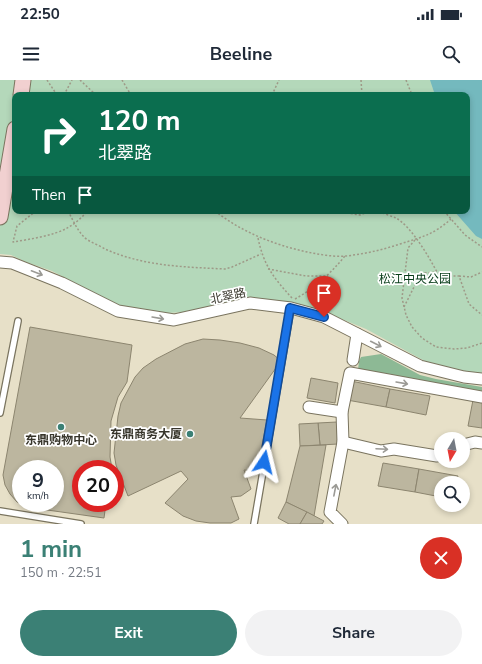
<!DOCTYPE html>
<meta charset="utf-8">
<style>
body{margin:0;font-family:"Nunito Sans","Noto Sans SC",sans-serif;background:#f2f2f3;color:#1f2937;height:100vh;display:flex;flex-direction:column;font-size:15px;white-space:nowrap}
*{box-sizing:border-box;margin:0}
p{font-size:13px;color:#747a83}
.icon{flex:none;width:22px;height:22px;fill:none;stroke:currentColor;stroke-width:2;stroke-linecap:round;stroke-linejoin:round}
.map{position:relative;height:444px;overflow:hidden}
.panel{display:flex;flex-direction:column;background:#fff;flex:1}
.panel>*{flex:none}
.guide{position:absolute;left:12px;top:12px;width:458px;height:122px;border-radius:8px;box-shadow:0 2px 6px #0003;background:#0b6e4f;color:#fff;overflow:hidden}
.needle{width:26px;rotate:190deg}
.fabs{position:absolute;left:434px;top:352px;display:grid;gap:8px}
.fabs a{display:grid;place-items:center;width:36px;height:36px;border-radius:50%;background:#fff;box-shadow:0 2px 6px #0003;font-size:20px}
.speed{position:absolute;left:12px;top:380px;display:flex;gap:8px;font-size:20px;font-weight:700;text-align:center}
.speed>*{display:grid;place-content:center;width:52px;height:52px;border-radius:50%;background:#fff;box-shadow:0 2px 6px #0003;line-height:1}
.speed small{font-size:10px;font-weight:400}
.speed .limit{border:6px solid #d22;background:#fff;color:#111}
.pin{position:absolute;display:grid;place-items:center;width:34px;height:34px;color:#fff;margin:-41px -17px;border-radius:50% 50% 50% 0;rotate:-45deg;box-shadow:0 0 4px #0007}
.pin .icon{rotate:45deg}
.me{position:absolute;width:44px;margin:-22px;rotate:10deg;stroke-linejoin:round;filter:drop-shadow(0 0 3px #0008)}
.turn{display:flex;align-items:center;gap:14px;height:84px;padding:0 20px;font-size:18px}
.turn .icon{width:52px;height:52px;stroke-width:2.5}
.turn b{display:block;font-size:28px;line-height:34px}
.then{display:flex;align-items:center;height:38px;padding:0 20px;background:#0003;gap:8px;font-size:15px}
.round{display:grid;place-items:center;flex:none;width:42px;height:42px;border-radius:21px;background:#f2f2f3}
.head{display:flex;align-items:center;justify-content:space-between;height:68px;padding:0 20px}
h1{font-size:24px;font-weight:700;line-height:30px;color:#3b8075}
.action{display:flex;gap:8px;margin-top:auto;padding:8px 20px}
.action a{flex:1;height:46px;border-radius:24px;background:#3b8075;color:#fff;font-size:16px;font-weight:700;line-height:46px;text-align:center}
.action a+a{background:#f2f2f3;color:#1f2937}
.status{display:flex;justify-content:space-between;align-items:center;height:28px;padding:0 20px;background:#fff;direction:ltr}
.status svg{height:11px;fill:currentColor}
header{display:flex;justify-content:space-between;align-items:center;height:52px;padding:0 20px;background:#fff;font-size:18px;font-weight:700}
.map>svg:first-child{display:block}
.green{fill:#b4d8ba;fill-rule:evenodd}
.forest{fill:#8db995}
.water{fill:#74b9be}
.building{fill:#bcb69f;stroke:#8c856f;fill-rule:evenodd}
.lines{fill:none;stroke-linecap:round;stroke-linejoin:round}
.lane-casing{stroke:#7a745f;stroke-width:8}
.street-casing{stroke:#7a745f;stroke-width:13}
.secondary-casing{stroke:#7a745f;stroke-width:17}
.path{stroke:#9e9987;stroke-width:1.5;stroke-dasharray:2 2;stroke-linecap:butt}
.lane{stroke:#fff;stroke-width:5.5}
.street{stroke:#fff;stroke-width:11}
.secondary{stroke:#f1d0d0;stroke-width:15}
.oneway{stroke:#9b9a95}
.route-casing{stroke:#114b97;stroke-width:10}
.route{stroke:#1a73e8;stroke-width:7}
.poi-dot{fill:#3b8075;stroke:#fff;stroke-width:1.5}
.labels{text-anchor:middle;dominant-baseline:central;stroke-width:3.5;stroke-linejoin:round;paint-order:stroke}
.park-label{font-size:12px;fill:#073c19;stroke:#fff}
.street-label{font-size:12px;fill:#37352b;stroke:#fff}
.poi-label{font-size:12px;font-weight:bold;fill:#37352b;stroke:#fff;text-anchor:end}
</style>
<div class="status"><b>22:50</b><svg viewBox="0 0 49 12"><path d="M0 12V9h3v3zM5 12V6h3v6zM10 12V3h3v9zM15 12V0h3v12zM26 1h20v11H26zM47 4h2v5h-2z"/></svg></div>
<header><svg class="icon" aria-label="menu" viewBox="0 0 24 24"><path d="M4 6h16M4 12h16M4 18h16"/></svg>Beeline<svg class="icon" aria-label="search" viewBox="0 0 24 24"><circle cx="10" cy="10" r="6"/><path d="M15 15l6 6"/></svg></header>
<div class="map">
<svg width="482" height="444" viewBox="0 0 482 444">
<rect width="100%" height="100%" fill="#e7e0c8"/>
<path class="green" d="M 0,0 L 482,0 L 482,294 L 432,285 L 366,249 L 327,233 L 273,222 L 203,231 L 167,233 L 123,228 L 52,191 L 26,182 L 11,175 L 0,174 ZM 15,15 L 467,15 L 467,131 L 15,131 Z"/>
<path class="forest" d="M 381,274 L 420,295 L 436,299 L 482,307 L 482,311 L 358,290 L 359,281 L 361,277 Z"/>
<path class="water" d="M 430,0 L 482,0 L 482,159 L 476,156 L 454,131 L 467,131 L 467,15 L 435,15 Z"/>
<g class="building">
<path d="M 30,247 L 132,265 L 127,302 L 118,317 L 111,341 L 110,377 L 112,389 L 81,389 L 81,423 L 106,423 L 104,438 L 33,428 L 17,422 L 10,414 L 5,405 L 3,395 ZM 21,389 L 55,389 L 55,423 L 21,423 Z"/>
<path d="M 203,259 L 220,260 L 240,263 L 259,268 L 274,275 L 281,281 L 240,338 L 267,340 L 257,391 L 244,390 L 251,409 L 241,416 L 231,417 L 239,439 L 231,443 L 210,443 L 196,441 L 183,436 L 165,423 L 188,399 L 181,391 L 128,416 L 116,385 L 114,373 L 118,336 L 121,323 L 135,297 L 143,288 L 156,279 L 185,264 Z"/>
<path d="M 311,298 L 338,303 L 335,323 L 307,318 Z"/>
<path d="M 351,301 L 390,309 L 386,327 L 347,320 Z"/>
<path d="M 390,309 L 430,316 L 426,335 L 386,327 Z"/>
<path d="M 473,320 L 482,322 L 482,348 L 468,346 Z"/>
<path d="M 337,342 L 338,364 L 320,365 L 318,343 Z"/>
<path d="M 318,343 L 320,365 L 300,366 L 299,344 Z"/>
<path d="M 326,365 L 314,436 L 286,422 L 300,366 Z"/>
<path d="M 383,383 L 419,389 L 415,412 L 378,406 Z"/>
<path d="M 419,389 L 458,396 L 456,403 L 441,403 L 441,417 L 415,412 Z"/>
<path d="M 286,422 L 307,432 L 300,444 L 289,444 L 278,438 Z"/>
<path d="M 307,432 L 324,441 L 322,444 L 300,444 Z"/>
</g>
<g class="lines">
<defs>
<g id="lane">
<path d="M 0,333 L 18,241"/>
<path d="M 0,431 L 81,444"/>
<path d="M 254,444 L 291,228"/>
</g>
<g id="street">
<path d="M 0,182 L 12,183 L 62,203 L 118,231 L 174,240 L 250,223 L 291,228 L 324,237 L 420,286 L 464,297 L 482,299"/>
<path d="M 353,280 L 357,254"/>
<path d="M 309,327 L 342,332"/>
<path d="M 343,362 L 381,371 L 394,369 L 437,376 L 441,374"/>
<path d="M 463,365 L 475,362 L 482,363"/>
<path d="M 342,444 L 330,432 L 343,362 L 342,332 L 350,293 L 482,317"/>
</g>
<g id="secondary">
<path d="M 21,15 L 23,0"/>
<path d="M 0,137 L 15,49"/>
</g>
</defs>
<use href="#lane" class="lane-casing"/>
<use href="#street" class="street-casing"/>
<use href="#secondary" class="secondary-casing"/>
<g class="path">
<path d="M 47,0 L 57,15"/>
<path d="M 80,0 L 96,15"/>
<path d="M 122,0 L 131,15"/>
<path d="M 361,0 L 362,15"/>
<path d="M 406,0 L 412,15"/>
<path d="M 64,15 L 72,0"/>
<path d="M 272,15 L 279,0"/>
<path d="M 36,131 L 17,146 L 13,162 C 30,159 54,156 69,147 C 76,143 82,137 88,131"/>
<path d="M 68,131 C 73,140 77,150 84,157 C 89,162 99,165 105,169 C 143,186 183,187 225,189 L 232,187 L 261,174"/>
<path d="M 215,131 C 243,153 277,166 312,173 C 323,175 335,177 346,176 C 364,174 382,170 400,164 C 422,157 433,155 451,139"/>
<path d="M 335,131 L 360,135 L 371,131"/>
<path d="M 379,131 C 384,134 391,136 396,138 C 411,146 429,177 437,192 L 449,196 L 459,196 L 469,224 L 482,235"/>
<path d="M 444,131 L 465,155 L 482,167"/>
<path d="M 258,158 C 264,186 273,197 292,218"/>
<path d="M 415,160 L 408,168 L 402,218 L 406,235 L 412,247 L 422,258 L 436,267 L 454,269 L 467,268 L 482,263"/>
<path d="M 268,189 L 306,196 L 328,196"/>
<path d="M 459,196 L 471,197 L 482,192"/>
<path d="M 295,219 C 315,208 330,194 345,176"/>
<path d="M 404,227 L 417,201 L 425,193 L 437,192"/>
</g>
<use href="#lane" class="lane"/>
<use href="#street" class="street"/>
<use href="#secondary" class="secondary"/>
</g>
<defs><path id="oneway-shaft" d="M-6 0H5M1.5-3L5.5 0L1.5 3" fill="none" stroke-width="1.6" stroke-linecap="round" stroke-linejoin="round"/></defs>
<g class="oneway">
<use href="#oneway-shaft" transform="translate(37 193) rotate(21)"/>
<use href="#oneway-shaft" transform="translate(158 238) rotate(10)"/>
<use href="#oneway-shaft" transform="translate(376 264) rotate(27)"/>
<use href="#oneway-shaft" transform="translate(402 303) rotate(10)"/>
<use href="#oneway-shaft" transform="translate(382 369) rotate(3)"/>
<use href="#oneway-shaft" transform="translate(335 410) rotate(-79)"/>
</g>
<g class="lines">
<defs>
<path id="route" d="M 264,382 L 290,228 L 324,237"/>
</defs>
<use href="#route" class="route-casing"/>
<use href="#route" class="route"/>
</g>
<g class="poi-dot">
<circle cx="61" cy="347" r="4"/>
<circle cx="190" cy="354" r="4"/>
</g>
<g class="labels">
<g class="park-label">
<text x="415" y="199">松江中央公园</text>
</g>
<g class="street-label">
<text transform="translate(228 216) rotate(-12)">北翠路</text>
</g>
<g class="poi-label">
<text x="182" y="354">东鼎商务大厦</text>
<text x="61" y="360" text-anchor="middle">东鼎购物中心</text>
</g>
</g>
</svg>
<div class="fabs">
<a><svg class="needle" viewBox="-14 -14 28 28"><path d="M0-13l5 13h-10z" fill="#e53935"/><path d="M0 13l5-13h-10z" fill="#747a83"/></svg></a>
<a><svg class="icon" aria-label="search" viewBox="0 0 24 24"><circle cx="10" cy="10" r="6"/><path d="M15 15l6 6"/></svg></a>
</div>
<div class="speed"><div>9<small>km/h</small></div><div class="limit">20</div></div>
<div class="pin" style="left:324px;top:237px;background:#d93025"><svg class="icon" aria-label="arrive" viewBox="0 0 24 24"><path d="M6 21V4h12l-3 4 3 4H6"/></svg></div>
<svg class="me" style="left:264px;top:382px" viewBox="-20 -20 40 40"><path d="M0-17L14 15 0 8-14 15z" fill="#1a73e8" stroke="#fff" stroke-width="4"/></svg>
<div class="guide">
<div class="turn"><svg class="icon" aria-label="right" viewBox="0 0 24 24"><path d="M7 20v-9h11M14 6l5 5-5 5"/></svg><div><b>120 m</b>北翠路</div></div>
<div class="then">Then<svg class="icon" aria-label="arrive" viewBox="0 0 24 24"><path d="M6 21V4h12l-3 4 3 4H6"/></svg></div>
</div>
</div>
<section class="panel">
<div class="head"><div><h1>1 min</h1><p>150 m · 22:51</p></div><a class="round" style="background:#d93025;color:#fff"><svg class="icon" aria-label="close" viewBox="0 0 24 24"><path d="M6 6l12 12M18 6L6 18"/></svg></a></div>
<div class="action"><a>Exit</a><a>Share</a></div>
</section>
